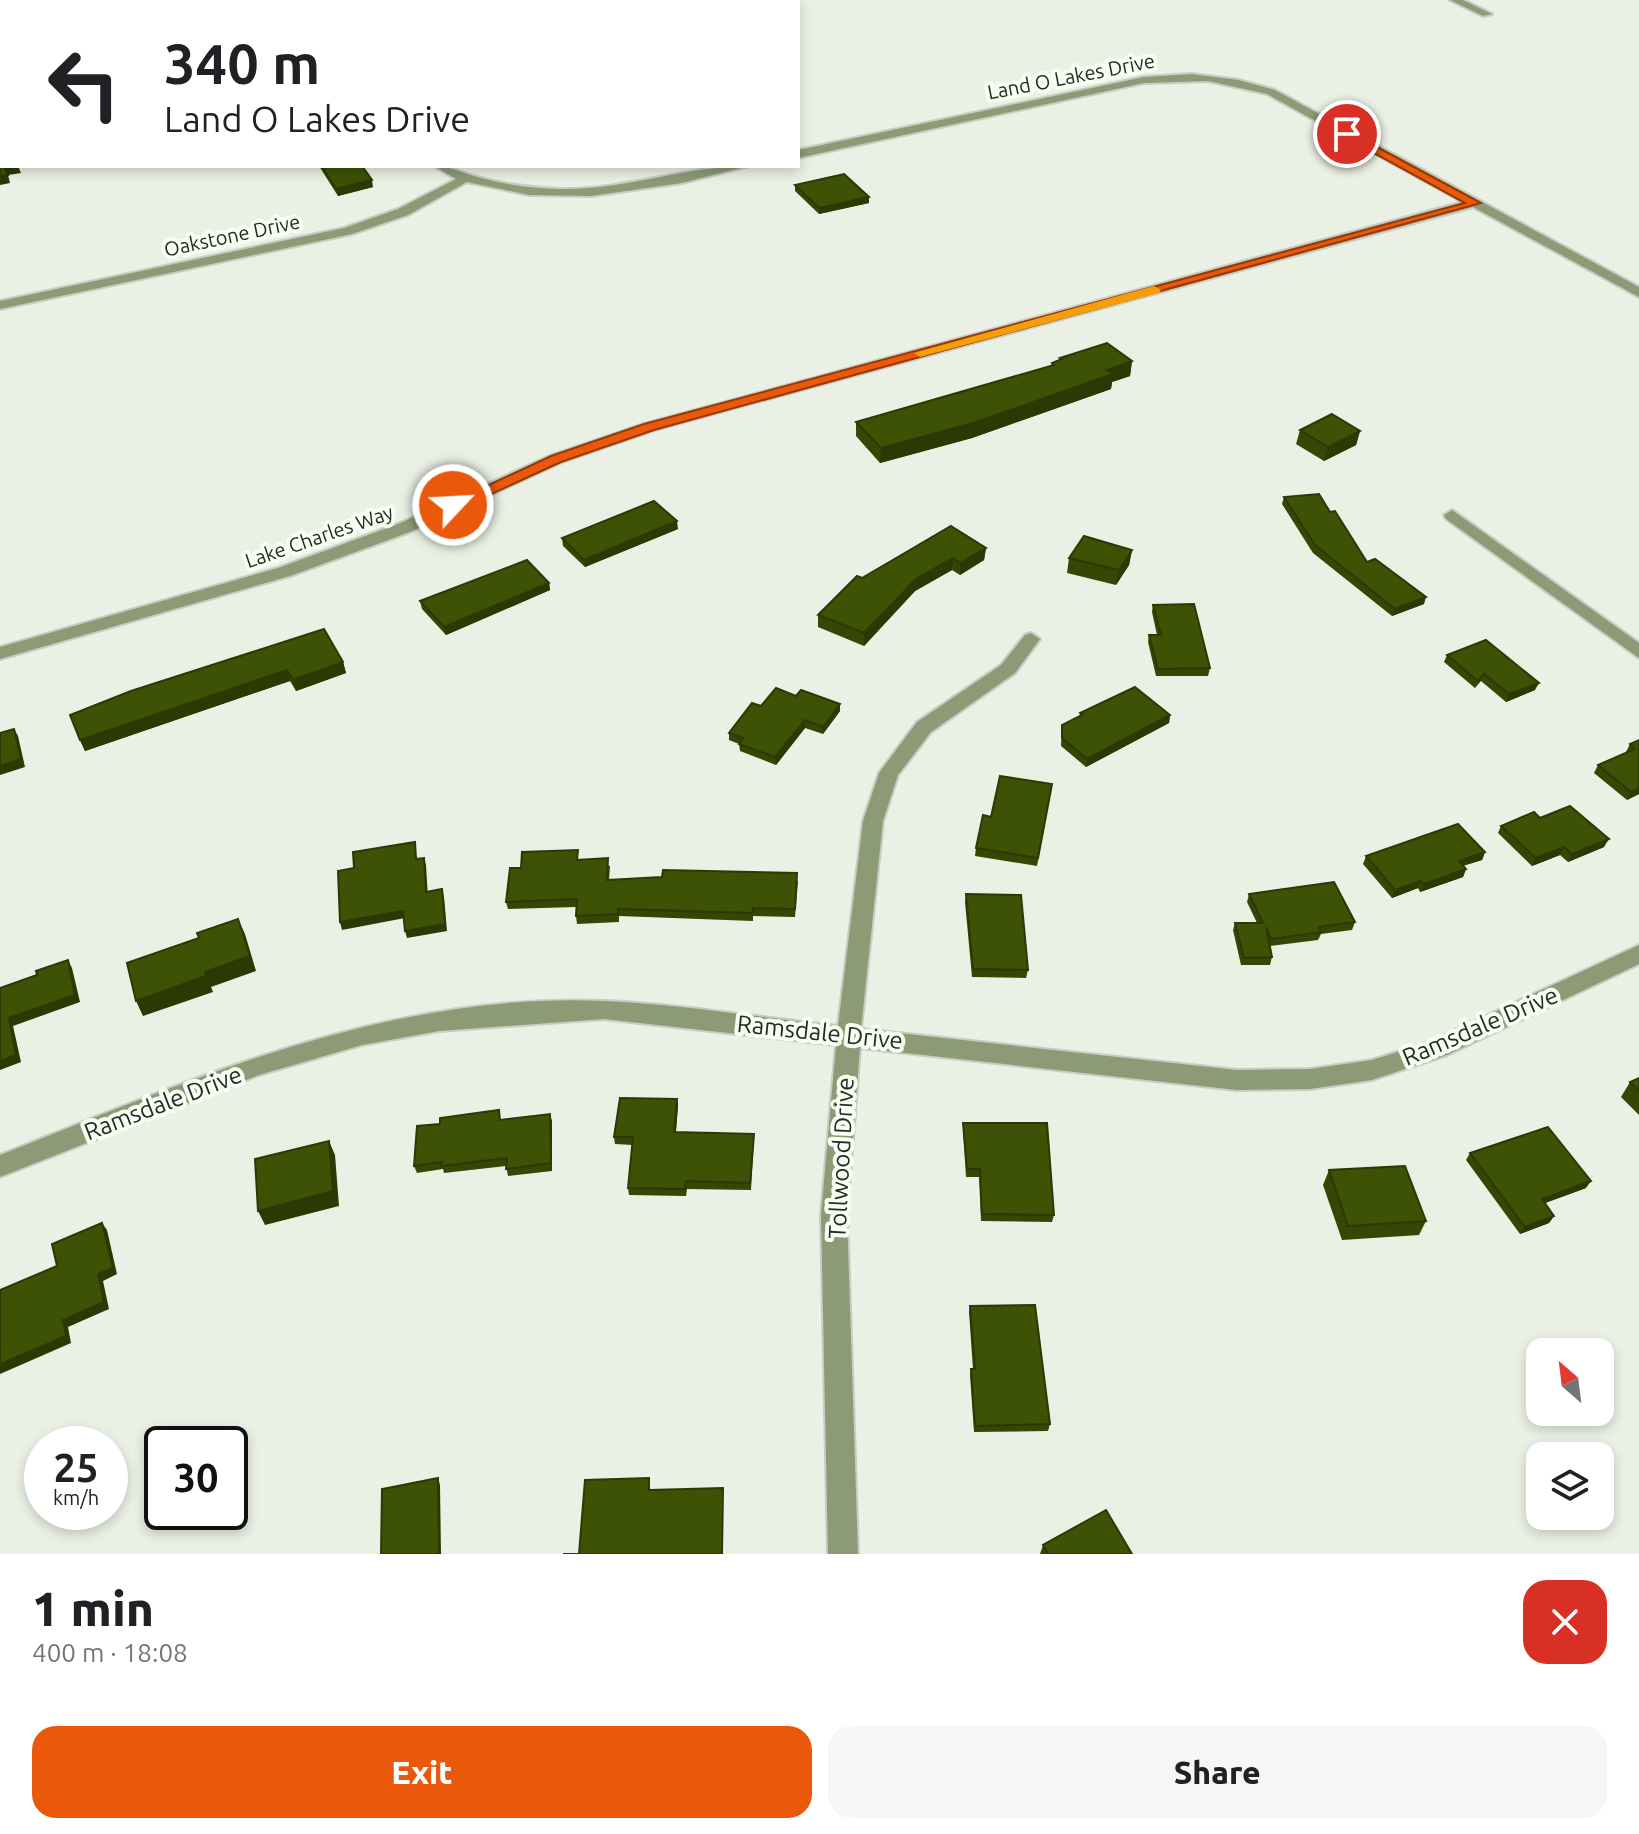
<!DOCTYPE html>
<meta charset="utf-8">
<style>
body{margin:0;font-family:Ubuntu,sans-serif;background:#f6f6f6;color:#202124;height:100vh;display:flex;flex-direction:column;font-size:30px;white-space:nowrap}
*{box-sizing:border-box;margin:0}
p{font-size:26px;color:#757577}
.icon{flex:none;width:44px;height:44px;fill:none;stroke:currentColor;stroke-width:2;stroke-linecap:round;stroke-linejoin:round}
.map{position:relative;height:1554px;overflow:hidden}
.drawer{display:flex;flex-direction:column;background:#fff;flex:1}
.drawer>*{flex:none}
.guide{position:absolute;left:0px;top:0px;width:800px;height:168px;box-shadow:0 4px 12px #0003;background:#fff;color:#202124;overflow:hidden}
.needle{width:52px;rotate:332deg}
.tools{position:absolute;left:1526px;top:1338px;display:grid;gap:16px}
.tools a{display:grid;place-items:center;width:88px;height:88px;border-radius:16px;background:#fff;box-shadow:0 4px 12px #0003;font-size:40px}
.speed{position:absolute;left:24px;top:1426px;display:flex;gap:16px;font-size:40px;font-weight:700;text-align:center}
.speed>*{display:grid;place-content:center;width:104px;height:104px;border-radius:50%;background:#fff;box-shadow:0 4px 12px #0003;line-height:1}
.speed small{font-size:20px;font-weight:400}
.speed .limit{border:4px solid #111;border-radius:12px;background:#fff;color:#111}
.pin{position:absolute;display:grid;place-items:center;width:68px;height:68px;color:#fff;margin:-34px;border:4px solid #fff;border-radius:50%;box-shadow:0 2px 8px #0007}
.me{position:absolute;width:88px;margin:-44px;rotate:65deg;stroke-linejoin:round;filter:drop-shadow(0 0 6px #0008)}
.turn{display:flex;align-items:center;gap:28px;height:168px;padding:0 32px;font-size:36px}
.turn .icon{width:104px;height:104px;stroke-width:2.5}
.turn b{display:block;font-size:56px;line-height:68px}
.round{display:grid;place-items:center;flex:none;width:84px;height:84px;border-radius:24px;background:#f6f6f6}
.overview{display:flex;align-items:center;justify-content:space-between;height:136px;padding:0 32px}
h1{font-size:48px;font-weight:800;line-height:60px}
.cta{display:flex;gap:16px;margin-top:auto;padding:16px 32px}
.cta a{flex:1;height:92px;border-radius:24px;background:#ea580c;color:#fff;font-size:32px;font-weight:800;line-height:92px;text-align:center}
.cta a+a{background:#f6f6f6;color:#202124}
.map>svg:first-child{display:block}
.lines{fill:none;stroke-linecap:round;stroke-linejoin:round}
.street-casing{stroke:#c8ccc2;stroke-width:4}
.street{fill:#8c9a75;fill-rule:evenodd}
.wall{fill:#344704}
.shaded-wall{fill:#2b3904}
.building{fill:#3d5205;stroke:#2b3904;stroke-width:2}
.route{fill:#ea580c;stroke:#983908;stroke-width:2}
.slow{fill:#f59e0b}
.labels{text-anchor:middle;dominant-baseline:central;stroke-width:8;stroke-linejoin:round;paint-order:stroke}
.far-street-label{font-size:20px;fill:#272925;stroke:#f8fdf1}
.street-label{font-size:24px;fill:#272925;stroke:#f8fdf1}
</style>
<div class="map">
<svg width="1639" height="1554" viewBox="0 0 1639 1554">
<rect width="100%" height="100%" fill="#ebf0e4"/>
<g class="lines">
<defs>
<g id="street">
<path d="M 118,0 L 140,0 L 117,2 Z"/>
<path d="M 374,0 L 385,0 L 373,2 Z"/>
<path d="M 769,0 L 789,0 L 768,2 Z"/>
<path d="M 1450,0 L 1463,0 L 1492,14 L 1483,16 Z"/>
<path d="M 0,17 L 2,17 L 0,24 Z"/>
<path d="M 1192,74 L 1239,80 L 1275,90 L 1639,287 L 1639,297 L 1473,207 L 654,430 L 562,462 L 410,532 L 290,576 L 0,659 L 0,647 L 278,568 L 398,524 L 550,456 L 644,424 L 1463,202 L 1267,94 L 1208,81 L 1144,83 L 798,158 L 798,150 L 1144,77 Z"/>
<path d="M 434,166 C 451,166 464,174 481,178 C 507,185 533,188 560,189 C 625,190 687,166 749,166 L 682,183 L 591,196 L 529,195 L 467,182 L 408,215 L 352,234 L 0,309 L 0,301 L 344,228 L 398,209 L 456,179 Z"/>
<path d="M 1452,510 L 1639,643 L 1639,658 L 1446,519 L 1444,515 Z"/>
<path d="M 1031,633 L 1040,639 L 1015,673 L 931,732 L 898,775 L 883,821 L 861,1029 L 1237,1070 L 1310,1069 L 1372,1060 L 1432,1041 L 1639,945 L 1639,964 L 1447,1055 L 1372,1080 L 1310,1089 L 1237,1090 L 860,1048 L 847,1215 L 858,1554 L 828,1554 L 821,1215 L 836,1045 L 604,1019 L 439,1031 L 362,1045 L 259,1075 L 0,1177 L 0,1155 C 194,1078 391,992 604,1001 C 681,1004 761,1018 838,1026 L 863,821 L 879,773 L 917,722 L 1001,665 L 1025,635 Z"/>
</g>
</defs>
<use href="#street" class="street-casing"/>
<use href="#street" class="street"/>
</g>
<g class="wall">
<path d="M 319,166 L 362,166 L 373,187 L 338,196 Z"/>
<path d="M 795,185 L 869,203 L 819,214 L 795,191 Z"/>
<path d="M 1060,358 L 1132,361 L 1130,376 L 1112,382 L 1111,389 L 972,438 L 880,463 L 856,436 L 856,422 L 1051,366 L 1052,363 L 1059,360 Z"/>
<path d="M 1300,430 L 1360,431 L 1356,445 L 1324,461 L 1296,444 Z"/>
<path d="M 1284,497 L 1330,512 L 1367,562 L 1424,604 L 1392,616 L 1313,553 L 1282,504 Z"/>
<path d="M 678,529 L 585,567 L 563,546 L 562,538 Z"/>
<path d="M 986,548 L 984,560 L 960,575 L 952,570 L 915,591 L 864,646 L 818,627 L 818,615 L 862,578 Z"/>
<path d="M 1132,550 L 1129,565 L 1116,585 L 1067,573 L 1069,558 Z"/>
<path d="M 549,583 L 550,590 L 446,635 L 422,609 L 420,601 Z"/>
<path d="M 1153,605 L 1210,668 L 1208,676 L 1156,676 L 1148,642 L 1149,635 L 1157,635 L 1152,612 Z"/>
<path d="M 1447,655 L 1535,690 L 1506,702 L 1481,681 L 1475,688 L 1444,662 Z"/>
<path d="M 343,662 L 346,673 L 296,691 L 290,681 L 85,751 L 80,740 L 131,691 Z"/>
<path d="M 796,696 L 840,704 L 840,711 L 823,734 L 805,728 L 776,765 L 740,751 L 739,744 L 729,740 L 729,733 L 761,706 Z"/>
<path d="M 1080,713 L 1170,715 L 1169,723 L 1086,767 L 1061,746 L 1062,725 L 1080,716 Z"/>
<path d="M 1639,740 L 1639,794 L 1627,800 L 1594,773 L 1598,765 L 1627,753 L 1626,752 L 1630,744 Z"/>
<path d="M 1052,784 L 1037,866 L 975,856 L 976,848 L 991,817 Z"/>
<path d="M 1540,818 L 1604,847 L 1568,862 L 1560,855 L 1532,866 L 1498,833 L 1501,826 Z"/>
<path d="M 1485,852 L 1482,860 L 1463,866 L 1466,869 L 1463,877 L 1420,892 L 1418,888 L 1392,898 L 1363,864 L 1366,856 Z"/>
<path d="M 579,860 L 610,866 L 609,880 L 798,881 L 795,917 L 753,916 L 753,921 L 619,916 L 619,922 L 577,924 L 576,916 L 576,907 L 508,909 L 506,902 L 521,868 Z"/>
<path d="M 966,894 L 1028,970 L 1026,978 L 972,977 L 965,902 Z"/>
<path d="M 1249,894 L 1355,922 L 1352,930 L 1321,934 L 1318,940 L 1270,946 L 1272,957 L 1270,965 L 1241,965 L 1233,930 L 1235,923 L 1257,923 L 1247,902 Z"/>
<path d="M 1639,1078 L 1639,1115 L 1621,1097 L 1630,1082 Z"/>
<path d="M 677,1099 L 678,1106 L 676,1132 L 754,1141 L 751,1190 L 687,1189 L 686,1196 L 629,1195 L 628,1188 L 633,1145 L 615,1144 L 614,1137 Z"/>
<path d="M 550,1114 L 552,1122 L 552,1171 L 508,1176 L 506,1166 L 444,1173 L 443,1169 L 417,1173 L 414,1166 L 501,1120 Z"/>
<path d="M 963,1123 L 1054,1215 L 1052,1222 L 981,1221 L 979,1177 L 966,1177 L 963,1130 Z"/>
<path d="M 1470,1153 L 1586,1188 L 1545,1203 L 1554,1216 L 1549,1223 L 1520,1234 L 1466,1160 Z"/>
<path d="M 1329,1170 L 1426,1221 L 1419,1235 L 1342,1240 L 1323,1185 Z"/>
<path d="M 970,1306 L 1050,1424 L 1048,1431 L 974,1432 L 970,1375 L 971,1369 L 973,1369 L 969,1312 Z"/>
<path d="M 1043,1545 L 1132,1554 L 1040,1554 Z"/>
</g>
<g class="shaded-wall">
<path d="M 11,166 L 18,166 L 21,173 L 8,175 L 10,183 L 0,185 L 0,176 L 4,167 Z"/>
<path d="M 372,180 L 373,187 L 338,196 L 336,189 Z"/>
<path d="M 869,197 L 869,203 L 819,214 L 819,208 Z"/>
<path d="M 1132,361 L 1130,376 L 1112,382 L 1111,389 L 972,438 L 880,463 L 881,448 Z"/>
<path d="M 1360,431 L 1356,445 L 1324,461 L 1328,447 Z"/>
<path d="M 677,521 L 678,529 L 585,567 L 584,560 Z"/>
<path d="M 986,548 L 984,560 L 960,575 L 960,563 Z"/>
<path d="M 1132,550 L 1129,565 L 1116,585 L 1119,570 Z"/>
<path d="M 953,558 L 952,570 L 915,591 L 864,646 L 864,633 L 916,579 Z"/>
<path d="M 549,583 L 550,590 L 446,635 L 444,627 Z"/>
<path d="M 1426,597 L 1424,604 L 1392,616 L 1395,609 Z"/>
<path d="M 343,662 L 346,673 L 296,691 L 293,680 Z"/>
<path d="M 287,670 L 290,681 L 85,751 L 80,740 Z"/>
<path d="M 1539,683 L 1535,690 L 1506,702 L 1509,694 Z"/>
<path d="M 840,704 L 840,711 L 823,734 L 823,727 Z"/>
<path d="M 1170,715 L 1169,723 L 1086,767 L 1087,759 Z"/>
<path d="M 805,720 L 805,728 L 776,765 L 775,757 Z"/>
<path d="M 14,729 L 18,736 L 25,767 L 0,775 L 0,766 Z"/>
<path d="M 1639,788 L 1639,794 L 1627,800 L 1631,792 Z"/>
<path d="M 1609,839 L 1604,847 L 1568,862 L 1572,854 Z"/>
<path d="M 1564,847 L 1560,855 L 1532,866 L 1536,858 Z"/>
<path d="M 1485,852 L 1482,860 L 1455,868 L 1459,861 Z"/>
<path d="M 424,858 L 426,865 L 428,899 L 426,892 Z"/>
<path d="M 1466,869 L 1463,877 L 1420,892 L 1424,884 Z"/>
<path d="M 1421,881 L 1418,888 L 1392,898 L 1395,890 Z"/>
<path d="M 442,889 L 444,897 L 447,931 L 407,938 L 405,931 Z"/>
<path d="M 403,911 L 405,918 L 342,930 L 340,922 Z"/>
<path d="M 238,919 L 245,934 L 256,971 L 211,987 L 213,992 L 143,1016 L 136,1001 L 205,972 Z"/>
<path d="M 68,960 L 72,968 L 80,1002 L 13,1026 L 21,1062 L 0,1070 L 0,1061 L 9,1018 Z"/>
<path d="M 677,1099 L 678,1106 L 675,1140 L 674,1132 Z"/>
<path d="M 550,1114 L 552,1122 L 552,1171 L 551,1163 Z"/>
<path d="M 329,1141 L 335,1155 L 339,1206 L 265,1225 L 258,1211 Z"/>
<path d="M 1591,1181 L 1586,1188 L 1537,1206 L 1542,1199 Z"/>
<path d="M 1554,1216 L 1549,1223 L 1520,1234 L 1525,1227 Z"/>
<path d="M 102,1223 L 107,1230 L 117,1274 L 103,1281 L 109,1309 L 68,1327 L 71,1343 L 0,1374 L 0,1364 L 63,1320 L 98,1274 Z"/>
<path d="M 438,1478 L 440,1485 L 441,1554 L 439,1554 Z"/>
</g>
<g class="building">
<path d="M 429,0 L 458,0 L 455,2 L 428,2 Z"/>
<path d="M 0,61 L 2,61 L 2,166 L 11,166 L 4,167 L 8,175 L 0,176 Z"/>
<path d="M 322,166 L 362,166 L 372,180 L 336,189 Z"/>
<path d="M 844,174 L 869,197 L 819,208 L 795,185 Z"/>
<path d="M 1107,343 L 1132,361 L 1107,370 L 1113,374 L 973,423 L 881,448 L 856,422 L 1054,365 L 1052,363 L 1062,359 L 1060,358 Z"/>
<path d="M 1332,414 L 1360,431 L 1328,447 L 1300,430 Z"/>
<path d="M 1319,494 L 1330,512 L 1335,511 L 1367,562 L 1375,559 L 1426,597 L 1395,609 L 1315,545 L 1284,497 Z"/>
<path d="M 654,501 L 677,521 L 584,560 L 562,538 Z"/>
<path d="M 951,526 L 986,548 L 960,563 L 953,558 L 916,579 L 864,633 L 818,615 L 857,576 L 862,578 Z"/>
<path d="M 1084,536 L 1132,550 L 1119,570 L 1069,558 Z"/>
<path d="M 527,560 L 549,583 L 444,627 L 420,601 Z"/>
<path d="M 1194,604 L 1210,668 L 1158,669 L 1149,635 L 1161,635 L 1153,605 Z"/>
<path d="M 324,629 L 343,662 L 293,680 L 287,670 L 80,740 L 70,715 L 131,691 Z"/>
<path d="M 1486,640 L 1539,683 L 1509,694 L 1484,674 L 1478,681 L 1447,655 Z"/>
<path d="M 1135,687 L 1170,715 L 1087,759 L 1062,738 L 1062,725 L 1082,715 L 1080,713 Z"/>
<path d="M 776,688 L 796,696 L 801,690 L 840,704 L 823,727 L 805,720 L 775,757 L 739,744 L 743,738 L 729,733 L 752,703 L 761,706 Z"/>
<path d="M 14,729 L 21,759 L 0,766 L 0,733 Z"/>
<path d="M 1639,740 L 1639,788 L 1631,792 L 1598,765 L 1635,749 L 1630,744 Z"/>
<path d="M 1000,776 L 1052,784 L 1038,858 L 976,848 L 983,815 L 991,817 Z"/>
<path d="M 1570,806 L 1609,839 L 1572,854 L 1564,847 L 1536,858 L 1501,826 L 1534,812 L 1540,818 Z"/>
<path d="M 1458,824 L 1485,852 L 1459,861 L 1466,869 L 1424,884 L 1421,881 L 1395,890 L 1366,856 Z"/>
<path d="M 415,842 L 416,859 L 424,858 L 426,892 L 442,889 L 445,924 L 405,931 L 403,911 L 340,922 L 338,871 L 354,868 L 353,852 Z"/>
<path d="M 578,850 L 577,860 L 608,858 L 607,880 L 662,877 L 663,870 L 797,873 L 795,909 L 753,908 L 753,913 L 618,909 L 618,914 L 576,916 L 577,899 L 506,902 L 510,868 L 521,868 L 522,852 Z"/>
<path d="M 1334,882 L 1355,922 L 1319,927 L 1321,932 L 1271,939 L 1266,927 L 1272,957 L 1244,958 L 1235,923 L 1263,923 L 1249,894 Z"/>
<path d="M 966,894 L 1021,895 L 1028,970 L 973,969 Z"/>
<path d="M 238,919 L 250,956 L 205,972 L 206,976 L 136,1001 L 127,963 L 199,938 L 197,933 Z"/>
<path d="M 68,960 L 75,995 L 9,1018 L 16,1055 L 0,1061 L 0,988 L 37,975 L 36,971 Z"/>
<path d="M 1639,1078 L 1639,1091 L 1630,1082 Z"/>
<path d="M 620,1098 L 677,1099 L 674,1132 L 754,1134 L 750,1183 L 686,1181 L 685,1189 L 628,1188 L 633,1137 L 614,1137 Z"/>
<path d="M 499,1110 L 500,1120 L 550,1114 L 551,1163 L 506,1169 L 507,1158 L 441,1166 L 442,1162 L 414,1166 L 417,1126 L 440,1124 L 440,1118 Z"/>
<path d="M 963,1123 L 1047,1123 L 1054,1215 L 982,1214 L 980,1169 L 967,1169 Z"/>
<path d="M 1548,1127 L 1591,1181 L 1542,1199 L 1554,1216 L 1525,1227 L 1470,1153 Z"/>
<path d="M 329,1141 L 333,1191 L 258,1211 L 255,1159 Z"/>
<path d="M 1405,1166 L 1426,1221 L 1348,1226 L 1329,1170 Z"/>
<path d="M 102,1223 L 113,1268 L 98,1274 L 104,1302 L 63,1320 L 66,1336 L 0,1364 L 0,1290 L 57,1266 L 52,1244 Z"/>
<path d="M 1035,1305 L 1050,1424 L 975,1426 L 971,1369 L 975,1369 L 970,1306 Z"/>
<path d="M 438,1478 L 439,1554 L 381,1554 L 382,1489 Z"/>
<path d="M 649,1478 L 649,1490 L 723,1488 L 722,1554 L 563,1554 L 579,1554 L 585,1480 Z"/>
<path d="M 1106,1510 L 1132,1554 L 1048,1554 L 1043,1545 Z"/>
</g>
<path class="route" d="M 1347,131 L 1481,203 L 654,430 L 561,462 L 459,509 L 448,509 L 446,505 L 551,456 L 644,424 L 1465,203 L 1343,136 L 1342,134 Z"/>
<path class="slow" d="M 1154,286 L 1161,290 L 1159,293 L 920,357 L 914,353 Z"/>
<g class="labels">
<g class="far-street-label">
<text transform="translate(1071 76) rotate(-11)">Land O Lakes Drive</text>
<text transform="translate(232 235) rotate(-12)">Oakstone Drive</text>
<text transform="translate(319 536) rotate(-19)">Lake Charles Way</text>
</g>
<g class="street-label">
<text transform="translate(1480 1026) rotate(-23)">Ramsdale Drive</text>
<text transform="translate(820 1032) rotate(6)">Ramsdale Drive</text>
<text transform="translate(163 1103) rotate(-21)">Ramsdale Drive</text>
<text transform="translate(841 1158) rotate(-87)">Tollwood Drive</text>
</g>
</g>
</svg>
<div class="tools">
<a><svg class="needle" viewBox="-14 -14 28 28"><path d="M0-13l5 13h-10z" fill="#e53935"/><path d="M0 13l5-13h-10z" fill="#757577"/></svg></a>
<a><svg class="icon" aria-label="layers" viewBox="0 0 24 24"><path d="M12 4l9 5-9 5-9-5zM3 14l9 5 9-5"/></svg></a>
</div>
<div class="speed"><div>25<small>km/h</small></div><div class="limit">30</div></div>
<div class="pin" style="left:1347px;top:134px;background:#d93025"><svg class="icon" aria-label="arrive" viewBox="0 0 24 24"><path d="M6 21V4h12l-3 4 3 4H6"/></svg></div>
<svg class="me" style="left:453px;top:505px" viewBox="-20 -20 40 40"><circle r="17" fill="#ea580c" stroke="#fff" stroke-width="3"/><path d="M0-11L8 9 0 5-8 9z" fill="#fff"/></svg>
<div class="guide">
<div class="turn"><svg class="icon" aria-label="left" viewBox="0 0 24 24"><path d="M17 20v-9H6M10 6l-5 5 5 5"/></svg><div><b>340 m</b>Land O Lakes Drive</div></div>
</div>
</div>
<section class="drawer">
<div class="overview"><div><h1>1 min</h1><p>400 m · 18:08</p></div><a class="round" style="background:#d93025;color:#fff"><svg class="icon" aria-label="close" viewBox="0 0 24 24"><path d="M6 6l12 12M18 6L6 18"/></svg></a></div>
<div class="cta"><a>Exit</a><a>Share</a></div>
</section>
